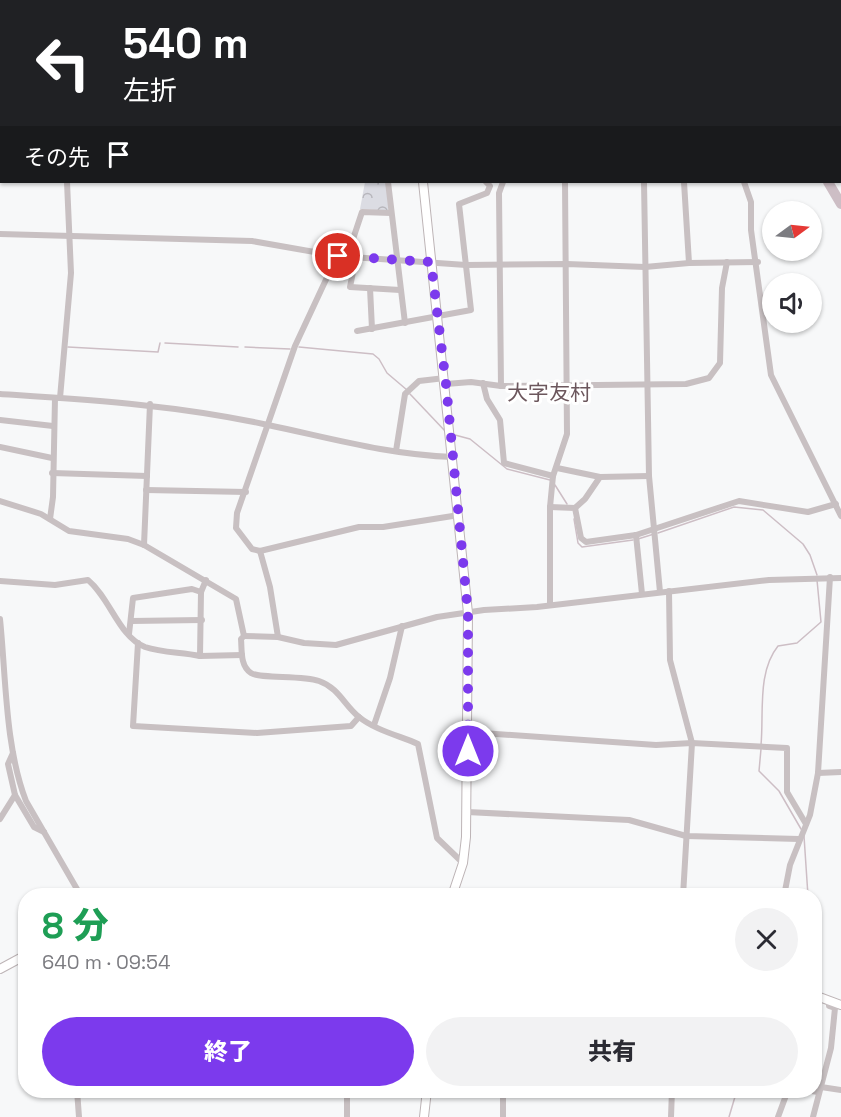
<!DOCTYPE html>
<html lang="ja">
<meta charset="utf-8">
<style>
body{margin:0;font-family:"Space Grotesk","Noto Sans JP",sans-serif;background:#f2f2f3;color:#2b2b33;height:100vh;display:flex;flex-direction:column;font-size:22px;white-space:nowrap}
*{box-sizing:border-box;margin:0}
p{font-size:20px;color:#7c7c81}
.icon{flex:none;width:33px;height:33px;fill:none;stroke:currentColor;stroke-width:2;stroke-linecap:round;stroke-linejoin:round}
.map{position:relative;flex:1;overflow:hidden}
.sheet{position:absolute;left:18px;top:888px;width:804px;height:210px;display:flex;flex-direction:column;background:#fff;border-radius:24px;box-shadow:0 2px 4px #0004}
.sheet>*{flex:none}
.top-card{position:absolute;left:0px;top:0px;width:842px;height:183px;box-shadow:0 2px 4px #0004;background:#202124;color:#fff;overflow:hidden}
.needle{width:39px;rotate:75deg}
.tools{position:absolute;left:762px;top:201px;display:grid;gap:12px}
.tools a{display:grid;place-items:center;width:60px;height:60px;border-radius:50%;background:#fff;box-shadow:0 2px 4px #0004;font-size:30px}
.pin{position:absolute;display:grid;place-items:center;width:51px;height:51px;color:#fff;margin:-26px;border:3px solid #fff;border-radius:50%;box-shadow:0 2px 6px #0007}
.me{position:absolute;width:66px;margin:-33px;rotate:0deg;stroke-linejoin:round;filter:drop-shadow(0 0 4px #0008)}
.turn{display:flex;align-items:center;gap:21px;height:126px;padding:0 24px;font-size:27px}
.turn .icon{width:78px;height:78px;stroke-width:2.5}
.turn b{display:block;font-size:42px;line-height:51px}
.then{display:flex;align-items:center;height:57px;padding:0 24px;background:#0003;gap:12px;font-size:22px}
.round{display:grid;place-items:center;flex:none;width:63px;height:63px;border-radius:32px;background:#f2f2f3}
.head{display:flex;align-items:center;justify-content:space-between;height:102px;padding:0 24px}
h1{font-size:36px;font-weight:800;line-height:45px;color:#1e9e55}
.cta{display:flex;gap:12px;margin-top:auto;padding:12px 24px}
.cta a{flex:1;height:69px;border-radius:36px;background:#7c3aed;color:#fff;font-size:24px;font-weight:800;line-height:69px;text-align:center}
.cta a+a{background:#f2f2f3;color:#2b2b33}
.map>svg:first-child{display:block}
.park{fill:url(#park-crowns)}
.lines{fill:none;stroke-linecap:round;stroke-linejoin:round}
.stream{stroke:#cdbec5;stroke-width:1.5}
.river{stroke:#cdbec5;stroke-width:10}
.major-casing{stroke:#bdb4b6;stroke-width:10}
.minor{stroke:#c8c0c2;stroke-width:6}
.major{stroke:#fff;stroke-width:8}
.route{stroke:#7c3aed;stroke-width:10;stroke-dasharray:0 18}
.labels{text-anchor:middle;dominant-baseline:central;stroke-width:6;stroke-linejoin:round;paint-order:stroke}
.quarter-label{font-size:21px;fill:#6c575d;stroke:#fff}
</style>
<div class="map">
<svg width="841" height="1117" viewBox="0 0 841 1117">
<defs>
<pattern id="park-crowns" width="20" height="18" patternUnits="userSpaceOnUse" patternTransform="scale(1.5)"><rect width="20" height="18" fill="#dbdce3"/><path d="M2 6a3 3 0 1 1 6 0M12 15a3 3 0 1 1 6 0" fill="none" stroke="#b7b6bc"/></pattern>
</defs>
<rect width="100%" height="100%" fill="#f7f8f9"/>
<path class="park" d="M 365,182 L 387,182 L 389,211 L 360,209 Z"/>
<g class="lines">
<g class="stream">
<path d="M 541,0 L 542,2"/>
<path d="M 165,343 L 238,347"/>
<path d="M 68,347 L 158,352 L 160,343"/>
<path d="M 245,347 L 290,349"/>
<path d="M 299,347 L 373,354 L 379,359 L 387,373 L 407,390"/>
<path d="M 410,394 L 446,432"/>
<path d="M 455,435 L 470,439 L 507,469 L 550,480"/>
<path d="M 555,485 L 567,504"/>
<path d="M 574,519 L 578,543 L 582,547 L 633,540"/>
<path d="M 658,533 L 734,507 L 763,510 L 803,544 L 810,555 L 817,575"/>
<path d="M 638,539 L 654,534"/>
<path d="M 761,745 C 764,713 757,672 778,646 L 797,643 L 821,622 L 817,580"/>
<path d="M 761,749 L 759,771 L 779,791 L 801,829"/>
<path d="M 804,836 L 808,896"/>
<path d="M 729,1117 L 737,1090"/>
</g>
<g class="river">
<path d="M 479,0 L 480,2"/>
<path d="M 694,0 L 695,2"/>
<path d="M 828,182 L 841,204"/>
</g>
<defs>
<g id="major">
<path d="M 405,0 L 405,2"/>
<path d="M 423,182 L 468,613 L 466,837 L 463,863 L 452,896"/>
<path d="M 0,969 L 26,955"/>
<path d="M 814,995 L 841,1005"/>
<path d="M 424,1117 L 427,1090"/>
</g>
</defs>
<use href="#major" class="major-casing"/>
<g class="minor">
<path d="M 462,0 L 463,2"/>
<path d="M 806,0 L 807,2"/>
<path d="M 75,2 L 75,0"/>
<path d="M 840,42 L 841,43"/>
<path d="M 0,143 L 2,143"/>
<path d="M 388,182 L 405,323"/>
<path d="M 644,182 L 649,476 L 660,592"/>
<path d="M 684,182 L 689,263"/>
<path d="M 744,182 L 751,202 L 751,230 L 771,375 L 841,516"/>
<path d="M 0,234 L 252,241 L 337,256 L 466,265 L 567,264 L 645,267 L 689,263 L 758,262"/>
<path d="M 337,256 L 295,346 L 237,513 L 236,528 L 252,549 L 260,551 L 359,527 L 383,527 L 459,515"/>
<path d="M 347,257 L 362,212 L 391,213"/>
<path d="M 356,257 L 350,287 L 400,290"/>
<path d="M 370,288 L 372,329"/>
<path d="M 357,331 L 471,310 L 459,204 L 487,193 L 490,186 L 486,182"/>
<path d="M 483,383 L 487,399 L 500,420 L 504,463 L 553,476"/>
<path d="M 446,384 L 471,382 L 501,386 L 686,384 L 709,378 L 720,363 L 722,288 L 727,262"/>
<path d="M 501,386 L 499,193 L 503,182"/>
<path d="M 0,394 C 91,400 178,405 268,425 C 330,438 389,455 453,457"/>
<path d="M 60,398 L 71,273 L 67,182"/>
<path d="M 0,420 L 53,426"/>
<path d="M 0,447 L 52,458"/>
<path d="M 396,451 L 405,394 L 419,381 L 445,378"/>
<path d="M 557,468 L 600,477"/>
<path d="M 52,473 L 147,476"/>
<path d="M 146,490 L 246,492"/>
<path d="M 0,501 L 41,514 L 69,531 L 128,539 L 144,545 L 236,599 L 244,636 L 241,639 C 242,650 240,666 251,673 C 260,679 302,675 319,681 C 339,688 344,705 359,717 C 375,730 400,736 418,744 L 437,838 L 463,863"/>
<path d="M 550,507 L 575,508 L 581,538 L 586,542 L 636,535 L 739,501 L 808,512 L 836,504"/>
<path d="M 575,508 L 585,499 L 600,477 L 649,476"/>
<path d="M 50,519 L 53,497 L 55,398"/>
<path d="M 636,535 L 642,594"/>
<path d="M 144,545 L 150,404"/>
<path d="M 260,551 L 270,587 L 278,637"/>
<path d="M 0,581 L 55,585 L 88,580 C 110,598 119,637 145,647 C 163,653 182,652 200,656 L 201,592 L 206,580"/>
<path d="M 669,591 L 670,660 L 692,743 L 683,896"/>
<path d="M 550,604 L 550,507 L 553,476 L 567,434 L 565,182"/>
<path d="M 0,619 C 6,677 5,747 26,801 L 81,896"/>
<path d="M 131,621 L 202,620"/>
<path d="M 129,634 L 133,598 L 192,589 L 201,592"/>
<path d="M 244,636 L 278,637 L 304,643 L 336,645 L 437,617 L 484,610 L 537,607 L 769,580 L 841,578"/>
<path d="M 138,643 L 133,726 L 257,733 L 351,726 L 359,717"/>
<path d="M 200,656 L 242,655"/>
<path d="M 374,725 L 390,678 L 402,626"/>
<path d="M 468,732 L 656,745 L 692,743 L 787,748 L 787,792 L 806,824"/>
<path d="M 13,753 L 8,764 L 15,795"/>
<path d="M 818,773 L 841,772"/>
<path d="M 467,812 L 629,820 L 686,836 L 799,839"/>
<path d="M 0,819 L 15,795 L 34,827 L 44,832"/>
<path d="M 784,896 L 790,865 L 810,815 L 818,773 L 830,577"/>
<path d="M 821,1087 L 841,1090"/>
<path d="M 77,1090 L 79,1117"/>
<path d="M 805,1090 L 818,1092"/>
<path d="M 347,1117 L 347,1090"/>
<path d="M 503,1117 L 503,1090"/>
<path d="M 671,1117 L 672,1090"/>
<path d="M 778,1117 L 788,1090"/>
<path d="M 813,1117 L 831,1048 L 835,1008 L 829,1006 L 829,1001"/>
</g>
<use href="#major" class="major"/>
</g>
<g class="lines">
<path class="route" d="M 338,256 L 431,262 L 446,384 L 468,613 L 468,751"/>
</g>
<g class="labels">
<g class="quarter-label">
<text x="549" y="392">大字友村</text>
</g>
</g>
</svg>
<div class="tools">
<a><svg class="needle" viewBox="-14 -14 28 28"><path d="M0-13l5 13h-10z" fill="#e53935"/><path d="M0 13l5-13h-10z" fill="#7c7c81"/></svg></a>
<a><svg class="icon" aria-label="sound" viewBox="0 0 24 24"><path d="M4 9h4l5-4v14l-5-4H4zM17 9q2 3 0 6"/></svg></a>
</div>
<div class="pin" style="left:338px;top:256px;background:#d93025"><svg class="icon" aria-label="arrive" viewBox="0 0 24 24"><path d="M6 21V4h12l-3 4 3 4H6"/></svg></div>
<svg class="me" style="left:468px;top:751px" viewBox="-20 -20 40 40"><circle r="17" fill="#7c3aed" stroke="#fff" stroke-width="3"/><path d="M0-11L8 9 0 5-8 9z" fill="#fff"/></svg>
<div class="top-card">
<div class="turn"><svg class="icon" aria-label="left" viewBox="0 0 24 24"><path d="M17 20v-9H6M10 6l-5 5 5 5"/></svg><div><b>540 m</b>左折</div></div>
<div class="then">その先<svg class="icon" aria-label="arrive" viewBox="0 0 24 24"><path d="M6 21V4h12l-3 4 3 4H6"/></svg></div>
</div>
<section class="sheet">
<div class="head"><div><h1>8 分</h1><p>640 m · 09:54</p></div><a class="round"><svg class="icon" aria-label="close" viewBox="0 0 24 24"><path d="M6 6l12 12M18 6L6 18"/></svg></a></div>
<div class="cta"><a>終了</a><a>共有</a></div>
</section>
</div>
